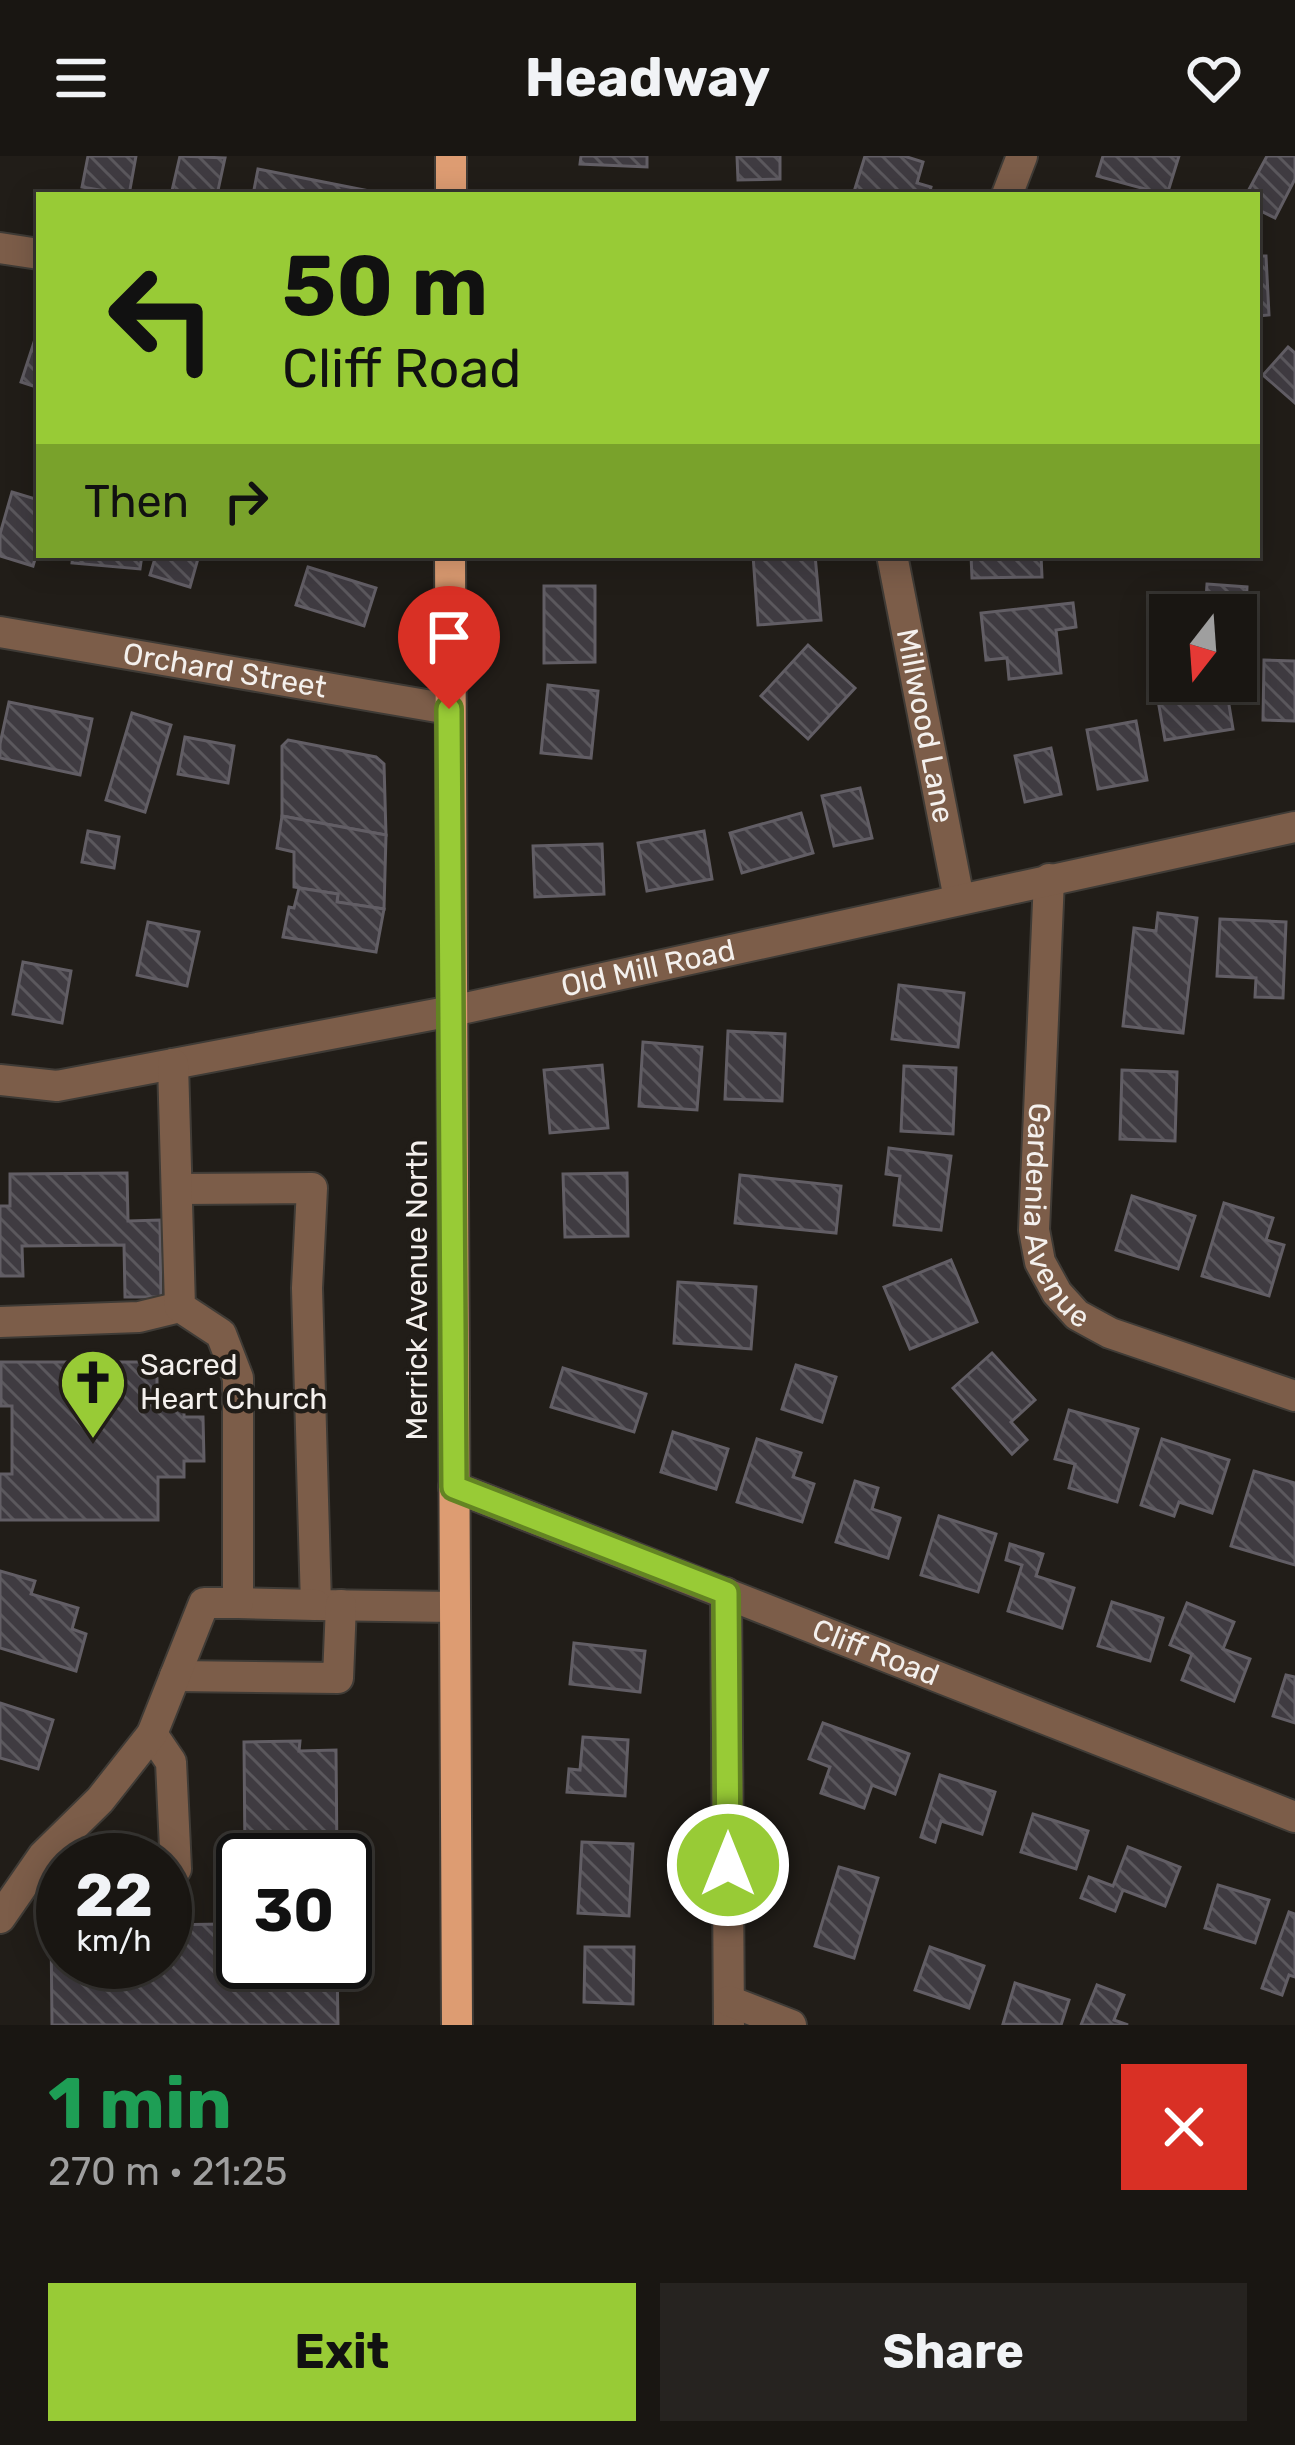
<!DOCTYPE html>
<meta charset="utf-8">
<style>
body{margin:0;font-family:Rubik,sans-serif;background:#262320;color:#f1f3f6;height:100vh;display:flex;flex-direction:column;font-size:45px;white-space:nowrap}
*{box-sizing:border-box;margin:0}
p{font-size:39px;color:#9f9f9f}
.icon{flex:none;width:66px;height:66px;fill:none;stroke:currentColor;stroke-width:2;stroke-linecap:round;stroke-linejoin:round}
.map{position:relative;height:1869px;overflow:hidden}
.details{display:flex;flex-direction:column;background:#191612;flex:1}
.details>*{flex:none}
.banner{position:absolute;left:36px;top:36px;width:1224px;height:366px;border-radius:0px;box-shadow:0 6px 30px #0003,0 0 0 3px #373532;background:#98cb36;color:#111;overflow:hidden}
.needle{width:78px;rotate:197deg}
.buttons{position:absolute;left:1149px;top:438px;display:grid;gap:24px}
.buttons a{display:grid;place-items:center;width:108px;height:108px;border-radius:0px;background:#191612;box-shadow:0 6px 30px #0003,0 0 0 3px #373532;font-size:60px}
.speed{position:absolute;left:36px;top:1677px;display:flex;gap:24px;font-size:60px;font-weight:700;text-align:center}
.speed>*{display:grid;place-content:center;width:156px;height:156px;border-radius:50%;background:#191612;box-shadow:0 6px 30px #0003,0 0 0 3px #373532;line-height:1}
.speed small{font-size:30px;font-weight:400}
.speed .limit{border:6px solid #111;border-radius:18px;background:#fff;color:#111}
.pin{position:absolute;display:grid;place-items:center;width:102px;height:102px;color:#fff;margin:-123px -51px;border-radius:50% 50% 50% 0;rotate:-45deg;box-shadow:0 0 12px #0007}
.pin .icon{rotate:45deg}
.me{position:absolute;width:132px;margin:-66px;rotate:0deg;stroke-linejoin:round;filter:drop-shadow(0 0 9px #0008)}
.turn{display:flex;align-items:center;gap:42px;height:252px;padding:0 48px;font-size:54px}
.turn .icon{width:156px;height:156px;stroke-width:2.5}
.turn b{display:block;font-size:84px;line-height:102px}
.then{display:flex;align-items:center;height:114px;padding:0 48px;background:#0003;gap:24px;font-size:45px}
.round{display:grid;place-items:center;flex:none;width:126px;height:126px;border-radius:0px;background:#262320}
.overview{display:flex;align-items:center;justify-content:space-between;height:204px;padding:0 48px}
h1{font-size:72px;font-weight:700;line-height:90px;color:#1e9e55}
.cta{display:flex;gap:24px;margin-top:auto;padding:24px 48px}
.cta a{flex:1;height:138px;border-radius:0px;background:#98cb36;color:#111;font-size:48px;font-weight:700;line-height:138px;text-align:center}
.cta a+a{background:#262320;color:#f1f3f6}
header{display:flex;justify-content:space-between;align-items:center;height:156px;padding:0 48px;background:#191612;font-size:54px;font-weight:700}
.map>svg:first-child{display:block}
.building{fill:url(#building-back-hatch);stroke:#625e65;stroke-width:3}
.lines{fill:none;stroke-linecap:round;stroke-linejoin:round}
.minor-casing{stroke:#3f3b36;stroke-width:34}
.major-casing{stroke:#3f3b36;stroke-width:34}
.minor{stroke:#7c5d49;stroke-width:30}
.major{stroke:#dd9c72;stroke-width:30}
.route-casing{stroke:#638423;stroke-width:30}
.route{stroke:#98cb36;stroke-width:21}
.labels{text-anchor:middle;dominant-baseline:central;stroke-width:9;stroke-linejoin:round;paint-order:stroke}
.street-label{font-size:30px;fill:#f4f0ed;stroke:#211d18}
.poi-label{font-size:30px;fill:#f4f0ed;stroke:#211d18;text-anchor:start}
</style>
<header><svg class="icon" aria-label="menu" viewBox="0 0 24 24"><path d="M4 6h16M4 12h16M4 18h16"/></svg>Headway<svg class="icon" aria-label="heart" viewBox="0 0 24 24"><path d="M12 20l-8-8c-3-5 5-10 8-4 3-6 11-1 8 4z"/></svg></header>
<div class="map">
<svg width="1295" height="1869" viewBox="0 0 1295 1869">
<defs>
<pattern id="building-back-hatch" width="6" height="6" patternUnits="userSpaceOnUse" patternTransform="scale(3)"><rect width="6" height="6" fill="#3f3b41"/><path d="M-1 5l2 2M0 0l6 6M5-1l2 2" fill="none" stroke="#5b585d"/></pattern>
</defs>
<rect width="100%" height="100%" fill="#211d18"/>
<g class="building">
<path d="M 88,0 L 136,0 L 129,39 L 82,31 Z"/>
<path d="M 180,0 L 225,2 L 217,39 L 171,39 Z"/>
<path d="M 581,0 L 647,0 L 647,11 L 580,8 Z"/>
<path d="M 737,0 L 780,0 L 780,23 L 738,24 Z"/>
<path d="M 865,0 L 904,0 L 923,6 L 917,27 L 931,31 L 929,39 L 853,39 Z"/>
<path d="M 1103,0 L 1179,0 L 1167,39 L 1097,20 Z"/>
<path d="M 1267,0 L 1295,0 L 1295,23 L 1275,62 L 1257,53 L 1257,39 L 1246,39 Z"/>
<path d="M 258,13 L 369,35 L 368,39 L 253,39 Z"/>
<path d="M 1257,100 L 1266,100 L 1269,159 L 1257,160 Z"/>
<path d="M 39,171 L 39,232 L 21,226 Z"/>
<path d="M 1288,191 L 1295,197 L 1295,247 L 1263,219 Z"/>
<path d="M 12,336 L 39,344 L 39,389 L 33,410 L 0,400 L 0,378 Z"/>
<path d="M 73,399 L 142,399 L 140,413 L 72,407 Z"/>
<path d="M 156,399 L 199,399 L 190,431 L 150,419 Z"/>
<path d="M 753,399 L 815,399 L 821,464 L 758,469 Z"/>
<path d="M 971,399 L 1041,399 L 1042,421 L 972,422 Z"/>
<path d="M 308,411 L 376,432 L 364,470 L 296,449 Z"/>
<path d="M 1207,428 L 1247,431 L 1245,475 L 1236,475 L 1236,459 L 1205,459 Z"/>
<path d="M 544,430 L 595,430 L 595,506 L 544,507 Z"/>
<path d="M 1073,447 L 1076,471 L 1056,474 L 1061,517 L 1009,523 L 1007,502 L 986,504 L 981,457 Z"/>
<path d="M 808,489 L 855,532 L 808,583 L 761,540 Z"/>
<path d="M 1264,504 L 1295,505 L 1295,565 L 1263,564 Z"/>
<path d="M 1170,513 L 1170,525 L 1225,525 L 1233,573 L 1165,584 L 1153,516 Z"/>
<path d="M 548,529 L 598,535 L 591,602 L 541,597 Z"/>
<path d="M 9,546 L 92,563 L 80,619 L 0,602 L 0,588 Z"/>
<path d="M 132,557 L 171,569 L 145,656 L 106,644 Z"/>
<path d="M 1136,565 L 1147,624 L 1098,633 L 1087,574 Z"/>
<path d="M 185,581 L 234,590 L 228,627 L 178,618 Z"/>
<path d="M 288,584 L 376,601 L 384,608 L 386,679 L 282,660 L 282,590 Z"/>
<path d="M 1051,592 L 1061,638 L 1025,646 L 1015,600 Z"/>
<path d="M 860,632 L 872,682 L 834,690 L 822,640 Z"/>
<path d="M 801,657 L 813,697 L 742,717 L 730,677 Z"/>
<path d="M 282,660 L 386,679 L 384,753 L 337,746 L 338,738 L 294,731 L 294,696 L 277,692 Z"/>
<path d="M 88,675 L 119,681 L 114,712 L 82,706 Z"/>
<path d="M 704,675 L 712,723 L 647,735 L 638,687 Z"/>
<path d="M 602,688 L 604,738 L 535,741 L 533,690 Z"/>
<path d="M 299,732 L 338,738 L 337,746 L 384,753 L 376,796 L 283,781 L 289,751 L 294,752 Z"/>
<path d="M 1158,757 L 1197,762 L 1183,877 L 1123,870 L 1134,772 L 1156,775 Z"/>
<path d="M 1220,763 L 1286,766 L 1283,842 L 1255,841 L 1256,822 L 1217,820 Z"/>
<path d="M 148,766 L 199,776 L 187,830 L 137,819 Z"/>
<path d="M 23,806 L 71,815 L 62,867 L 13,858 Z"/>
<path d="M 899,829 L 964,837 L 958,891 L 892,883 Z"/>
<path d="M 728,875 L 785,878 L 782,945 L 725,943 Z"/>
<path d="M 643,886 L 702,891 L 697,954 L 639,950 Z"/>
<path d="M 602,909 L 608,972 L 550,977 L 544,914 Z"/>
<path d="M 904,910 L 956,912 L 953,978 L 901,975 Z"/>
<path d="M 1122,914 L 1177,916 L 1175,985 L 1120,983 Z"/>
<path d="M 889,992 L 951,1000 L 941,1074 L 894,1069 L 900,1020 L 886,1018 Z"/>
<path d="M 127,1017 L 128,1065 L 160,1064 L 161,1141 L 125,1141 L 124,1089 L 22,1090 L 23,1120 L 0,1120 L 0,1050 L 10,1050 L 10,1018 Z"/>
<path d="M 627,1017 L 628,1080 L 565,1081 L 563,1018 Z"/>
<path d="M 740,1019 L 841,1030 L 836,1077 L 735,1067 Z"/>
<path d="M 1132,1040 L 1195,1060 L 1178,1113 L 1116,1094 Z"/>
<path d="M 1224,1047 L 1273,1062 L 1266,1084 L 1284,1089 L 1269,1140 L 1202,1120 Z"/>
<path d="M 951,1104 L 977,1166 L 910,1193 L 884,1131 Z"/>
<path d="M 678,1126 L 756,1131 L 751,1193 L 674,1187 Z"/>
<path d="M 992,1197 L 1035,1244 L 1011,1266 L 1027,1284 L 1012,1298 L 953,1232 Z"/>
<path d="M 1,1206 L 157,1206 L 157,1245 L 184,1245 L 184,1261 L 203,1261 L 204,1305 L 184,1305 L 184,1321 L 158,1321 L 158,1364 L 0,1364 L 0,1318 L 12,1318 L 12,1250 L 1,1250 Z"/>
<path d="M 796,1209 L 836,1221 L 822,1266 L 782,1253 Z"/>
<path d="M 563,1212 L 646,1238 L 634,1276 L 551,1251 Z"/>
<path d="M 1069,1254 L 1138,1273 L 1117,1346 L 1069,1332 L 1075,1308 L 1055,1303 Z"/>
<path d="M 673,1276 L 728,1293 L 716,1333 L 661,1316 Z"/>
<path d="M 757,1283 L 801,1297 L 793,1321 L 814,1328 L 802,1366 L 737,1346 Z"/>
<path d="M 1162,1283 L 1229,1304 L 1212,1357 L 1179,1346 L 1174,1360 L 1141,1349 Z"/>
<path d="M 1254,1315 L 1295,1327 L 1295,1409 L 1231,1390 Z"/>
<path d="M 855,1325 L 878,1332 L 872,1353 L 900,1362 L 888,1402 L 836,1386 Z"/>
<path d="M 939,1360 L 996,1378 L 978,1436 L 921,1419 Z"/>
<path d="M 1010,1388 L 1043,1398 L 1036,1420 L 1074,1432 L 1062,1472 L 1008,1455 L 1022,1409 L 1006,1404 Z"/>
<path d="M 0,1415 L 35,1425 L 31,1438 L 78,1452 L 72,1473 L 86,1478 L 76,1515 L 0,1492 Z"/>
<path d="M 1112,1446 L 1163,1462 L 1150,1505 L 1098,1490 Z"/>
<path d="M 1187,1447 L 1234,1466 L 1223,1493 L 1250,1503 L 1234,1545 L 1182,1524 L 1192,1498 L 1170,1489 Z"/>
<path d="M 574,1487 L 645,1495 L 640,1536 L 570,1528 Z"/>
<path d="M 1286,1519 L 1295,1521 L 1295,1567 L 1273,1560 Z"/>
<path d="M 0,1547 L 53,1564 L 38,1613 L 0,1602 Z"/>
<path d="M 823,1567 L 909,1598 L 895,1638 L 872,1629 L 864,1652 L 821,1637 L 830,1611 L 809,1603 Z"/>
<path d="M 583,1581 L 628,1584 L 625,1640 L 567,1636 L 569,1613 L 580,1614 Z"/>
<path d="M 300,1585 L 299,1595 L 336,1594 L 337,1704 L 245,1704 L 244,1586 Z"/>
<path d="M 940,1619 L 995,1636 L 982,1678 L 941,1665 L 935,1686 L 921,1681 Z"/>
<path d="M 1033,1658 L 1088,1675 L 1076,1713 L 1021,1696 Z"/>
<path d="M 582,1686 L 633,1688 L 629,1760 L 578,1757 Z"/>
<path d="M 1128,1691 L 1180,1711 L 1165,1750 L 1123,1734 L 1115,1755 L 1081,1742 L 1089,1721 L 1113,1730 Z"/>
<path d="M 839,1711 L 878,1722 L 854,1802 L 815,1790 Z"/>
<path d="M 1218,1729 L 1269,1744 L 1255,1787 L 1205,1772 Z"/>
<path d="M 1289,1756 L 1295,1758 L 1295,1821 L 1289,1819 L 1282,1839 L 1262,1832 Z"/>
<path d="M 221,1768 L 221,1814 L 245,1814 L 245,1806 L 337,1806 L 338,1869 L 52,1869 L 51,1769 L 63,1769 L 63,1806 L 165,1806 L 165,1769 Z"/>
<path d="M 585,1791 L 634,1791 L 633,1848 L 584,1846 Z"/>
<path d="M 930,1791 L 984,1810 L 969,1852 L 915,1834 Z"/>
<path d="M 1015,1827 L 1069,1844 L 1061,1869 L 1003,1868 Z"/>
<path d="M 1097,1829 L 1124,1839 L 1114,1864 L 1128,1869 L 1081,1869 Z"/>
</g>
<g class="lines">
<defs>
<g id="minor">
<path d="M 1007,39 L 1022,0"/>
<path d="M 0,92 L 39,98"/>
<path id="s1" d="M 892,399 L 959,743"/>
<path id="s2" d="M 0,476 L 449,553"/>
<path id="s3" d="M 1049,723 L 1034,1074 L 1040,1106 L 1057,1137 L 1077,1159 L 1110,1177 L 1295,1240"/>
<path id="s4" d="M 0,924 L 57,930 L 452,855 L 1295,671"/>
<path d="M 178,1033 L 312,1032 L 307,1132 L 316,1449 L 455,1451"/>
<path d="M 0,1166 L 139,1161 L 180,1151"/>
<path id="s5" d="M 454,1331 L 1295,1661"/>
<path d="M 726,1437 L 729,1869"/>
<path d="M 238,1447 L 316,1449"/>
<path d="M 175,1520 L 338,1522 L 341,1449"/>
<path d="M 152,1578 L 171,1606 L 176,1713 L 165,1713"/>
<path d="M 0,1762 L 43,1700 L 100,1644 L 152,1578 L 204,1447 L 238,1447 L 238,1222 L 221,1178 L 180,1151 L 173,908"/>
<path d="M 729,1845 L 791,1869"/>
</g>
<g id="major">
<path d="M 451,39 L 451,0"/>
<path d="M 450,399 L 457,1869"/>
</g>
</defs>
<use href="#minor" class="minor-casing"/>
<use href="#major" class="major-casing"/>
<use href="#minor" class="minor"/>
<use href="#major" class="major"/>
</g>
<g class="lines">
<defs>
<path id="route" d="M 449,553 L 454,1331 L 726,1437 L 728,1709"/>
</defs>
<use href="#route" class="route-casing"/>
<use href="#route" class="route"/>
</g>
<defs>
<symbol id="church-pin" viewBox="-11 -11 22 30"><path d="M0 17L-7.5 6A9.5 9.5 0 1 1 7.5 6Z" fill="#98cb36" stroke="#211d18"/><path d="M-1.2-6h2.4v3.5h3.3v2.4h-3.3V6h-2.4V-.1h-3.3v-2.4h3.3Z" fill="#111"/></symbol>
</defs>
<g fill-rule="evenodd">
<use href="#church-pin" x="55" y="1188" width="76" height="104"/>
</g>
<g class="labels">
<g class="street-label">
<text stroke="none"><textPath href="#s2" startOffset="228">Orchard Street</textPath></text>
<text stroke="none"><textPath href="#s1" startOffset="174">Millwood Lane</textPath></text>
<text stroke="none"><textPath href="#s4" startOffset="660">Old Mill Road</textPath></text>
<text stroke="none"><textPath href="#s3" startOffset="342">Gardenia Avenue</textPath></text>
<text transform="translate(417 1134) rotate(-90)">Merrick Avenue North</text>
<text stroke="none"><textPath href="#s5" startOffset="453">Cliff Road</textPath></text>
</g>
<g class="poi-label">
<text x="140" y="1209">Sacred<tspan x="140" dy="34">Heart Church</tspan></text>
</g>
</g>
</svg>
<div class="buttons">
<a><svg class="needle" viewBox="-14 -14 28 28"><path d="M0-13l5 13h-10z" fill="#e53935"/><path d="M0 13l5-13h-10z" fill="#9f9f9f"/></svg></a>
</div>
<div class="speed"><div>22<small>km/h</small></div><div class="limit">30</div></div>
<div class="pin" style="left:449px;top:553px;background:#d93025"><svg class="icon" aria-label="arrive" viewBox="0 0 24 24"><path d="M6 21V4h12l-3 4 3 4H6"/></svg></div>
<svg class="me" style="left:728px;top:1709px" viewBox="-20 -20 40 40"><circle r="17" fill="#98cb36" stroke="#fff" stroke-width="3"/><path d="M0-11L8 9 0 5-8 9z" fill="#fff"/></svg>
<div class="banner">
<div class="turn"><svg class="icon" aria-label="left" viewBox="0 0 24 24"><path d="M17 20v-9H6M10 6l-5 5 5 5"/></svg><div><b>50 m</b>Cliff Road</div></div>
<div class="then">Then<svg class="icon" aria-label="right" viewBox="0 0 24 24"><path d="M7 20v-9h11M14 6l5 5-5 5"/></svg></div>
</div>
</div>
<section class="details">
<div class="overview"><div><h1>1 min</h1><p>270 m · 21:25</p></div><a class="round" style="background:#d93025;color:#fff"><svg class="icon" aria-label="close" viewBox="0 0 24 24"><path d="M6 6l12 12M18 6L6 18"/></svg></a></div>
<div class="cta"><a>Exit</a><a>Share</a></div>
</section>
